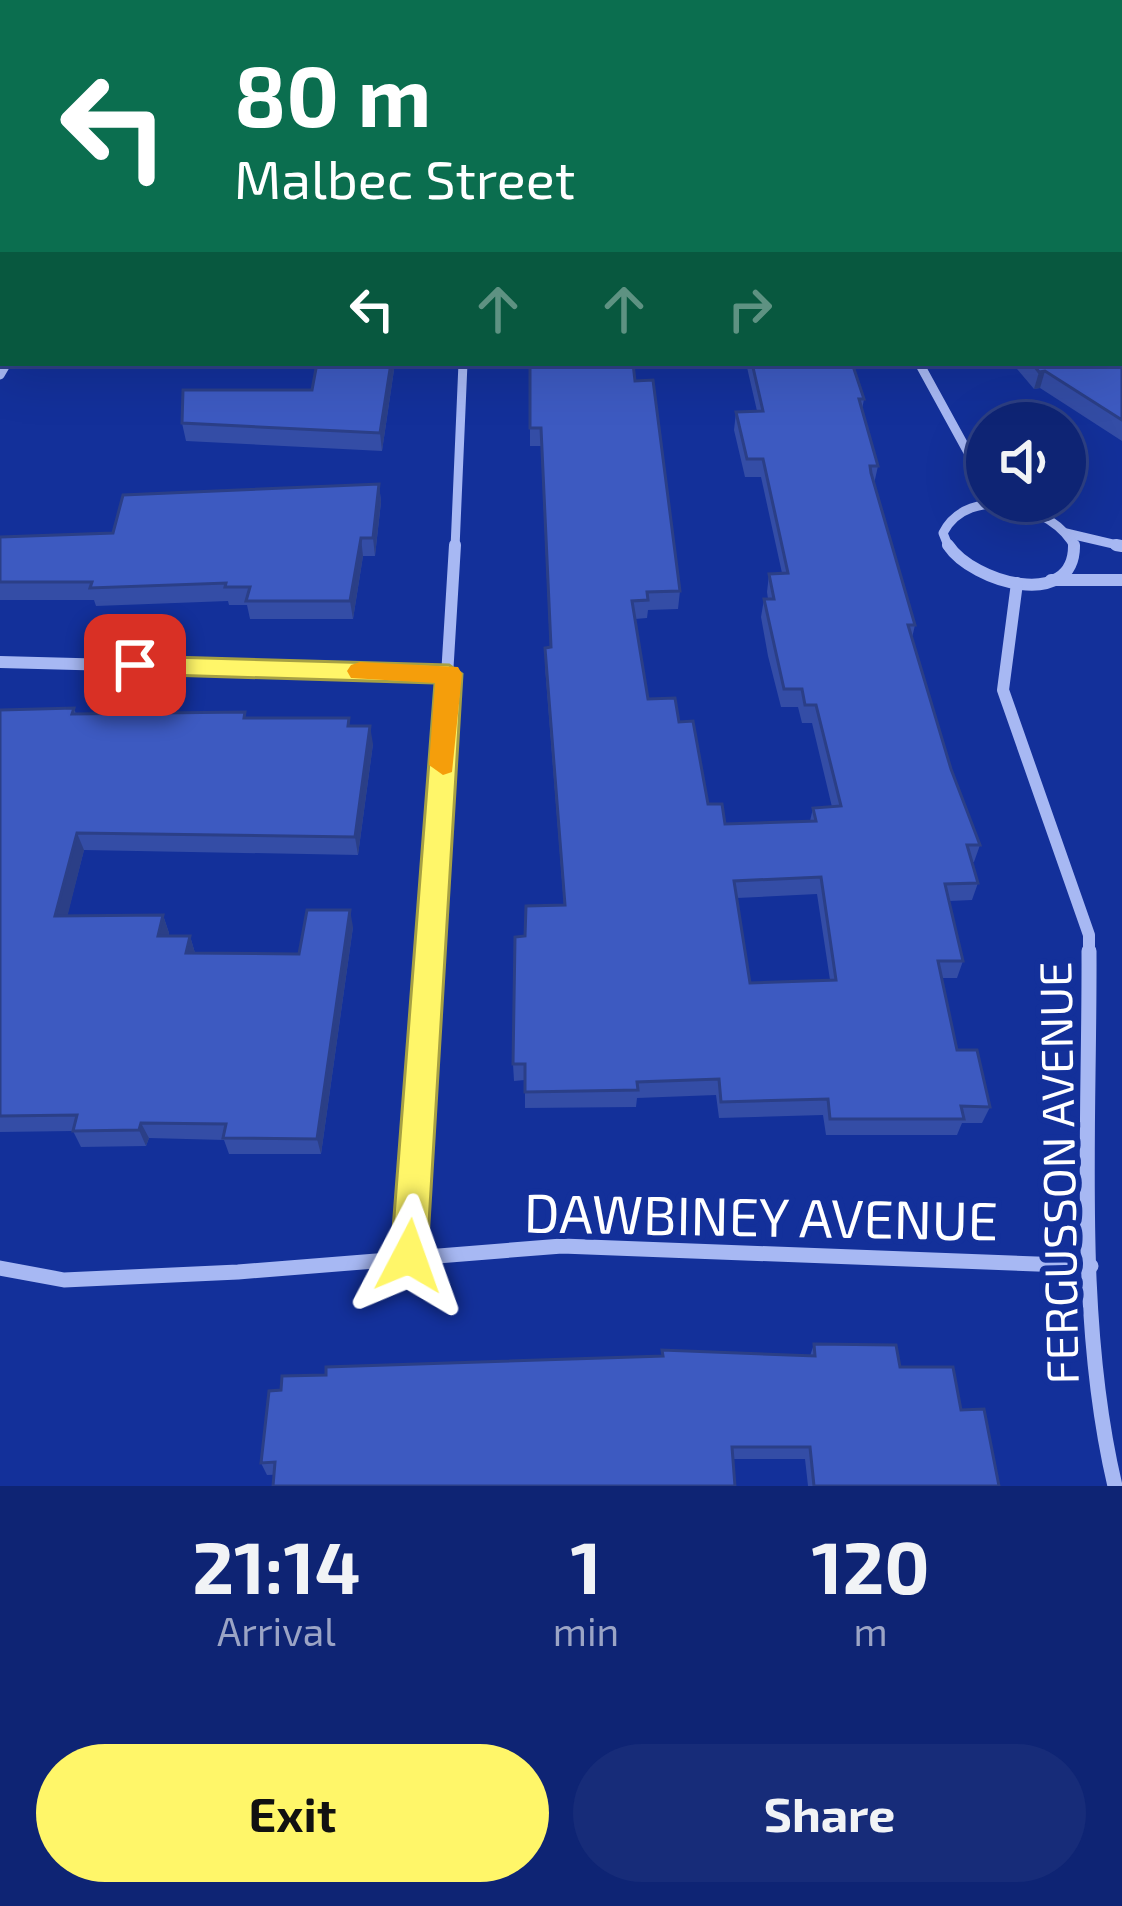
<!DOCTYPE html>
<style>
body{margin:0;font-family:"Exo 2",sans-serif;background:#172c79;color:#f1f3f6;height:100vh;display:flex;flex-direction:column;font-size:45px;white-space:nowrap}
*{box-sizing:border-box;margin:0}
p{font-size:39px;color:#9ba4c5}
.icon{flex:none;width:66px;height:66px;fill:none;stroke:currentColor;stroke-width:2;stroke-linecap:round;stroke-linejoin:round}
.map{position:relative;height:1486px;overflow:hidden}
.sheet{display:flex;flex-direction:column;background:#0e2474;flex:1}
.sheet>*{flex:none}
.banner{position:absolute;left:0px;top:0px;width:1122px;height:366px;box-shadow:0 12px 48px #0002,0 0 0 3px #2e4186;background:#0b6e4f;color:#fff;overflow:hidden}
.controls{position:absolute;left:966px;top:402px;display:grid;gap:24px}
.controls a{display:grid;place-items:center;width:120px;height:120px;border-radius:50%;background:#0e2474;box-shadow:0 12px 48px #0002,0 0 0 3px #2e4186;font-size:60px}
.pin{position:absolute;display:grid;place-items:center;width:102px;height:102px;color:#fff;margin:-51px;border-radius:24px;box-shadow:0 6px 18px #0006}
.me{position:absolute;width:132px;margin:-66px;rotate:4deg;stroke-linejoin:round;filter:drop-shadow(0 0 9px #0008)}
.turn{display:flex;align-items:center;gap:42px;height:252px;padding:0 36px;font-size:54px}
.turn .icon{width:156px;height:156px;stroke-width:2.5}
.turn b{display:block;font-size:84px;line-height:102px}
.lanes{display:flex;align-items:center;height:114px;padding:0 36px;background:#0003;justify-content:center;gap:60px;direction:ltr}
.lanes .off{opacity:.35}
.eta{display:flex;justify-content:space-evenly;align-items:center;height:204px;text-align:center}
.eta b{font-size:72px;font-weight:700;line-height:84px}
.primary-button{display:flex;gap:24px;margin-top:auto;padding:24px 36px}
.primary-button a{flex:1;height:138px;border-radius:72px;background:#fff669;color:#111;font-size:48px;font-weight:700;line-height:138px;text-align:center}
.primary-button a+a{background:#172c79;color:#f1f3f6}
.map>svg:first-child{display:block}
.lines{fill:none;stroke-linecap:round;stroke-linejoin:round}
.minor-far3{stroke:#a7b8f3;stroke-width:8}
.minor-far2{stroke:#a7b8f3;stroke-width:9}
.minor-far1{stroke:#a7b8f3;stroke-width:12}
.minor{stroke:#a7b8f3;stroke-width:15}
.wall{fill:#344da6;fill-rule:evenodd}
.shaded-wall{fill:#2b3f87}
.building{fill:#3d5ac1;stroke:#2b3f87;stroke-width:3;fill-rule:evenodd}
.route{fill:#fff669;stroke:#a6a044;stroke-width:3}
.slow{fill:#f59e0b}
.labels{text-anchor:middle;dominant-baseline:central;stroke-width:12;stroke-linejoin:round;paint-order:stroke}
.street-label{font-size:45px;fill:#fff;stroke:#13309a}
.near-street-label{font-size:54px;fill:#fff;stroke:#13309a}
</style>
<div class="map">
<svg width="1122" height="1486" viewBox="0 0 1122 1486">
<rect width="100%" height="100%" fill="#13309a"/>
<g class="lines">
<g class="minor-far3">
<path d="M 563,0 L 581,3"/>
<path d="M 202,3 L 206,0"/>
</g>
<g class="minor-far2">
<path d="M 919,363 L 987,487"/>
<path d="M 0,375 L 7,363"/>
<path d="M 1066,533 L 1122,546"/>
<path d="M 455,548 L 463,363"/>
<path d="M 949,548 L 943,533 C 968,483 1054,504 1075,548"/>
</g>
<g class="minor-far1">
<path d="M 948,545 C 973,583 1075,611 1074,545"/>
<path d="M 1116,545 L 1122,546"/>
<path d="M 1051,580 L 1122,580"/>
<path d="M 1017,583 L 1003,690 L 1089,935 L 1089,954"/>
<path d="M 0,662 L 449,674"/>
<path d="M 430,954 L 455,545"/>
</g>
<g class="minor">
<path d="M 1089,951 C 1090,1125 1075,1317 1115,1486"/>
<path d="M 409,1256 L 430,951"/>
<path d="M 0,1268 L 64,1280 L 238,1272 L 562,1246 L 1091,1266"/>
</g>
</g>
<g class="wall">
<path d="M 686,0 L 1122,0 L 1122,60 L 1119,59 L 1119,3 L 690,3 Z"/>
<path d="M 1122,335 L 1122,441 L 1040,388 L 1034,389 L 1012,363 L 1119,363 Z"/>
<path d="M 317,363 L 395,363 L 382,451 L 186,441 L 182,423 L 312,390 Z"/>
<path d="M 530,363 L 680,591 L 678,609 L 648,610 L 647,618 L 635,619 L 648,699 L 679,722 L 708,804 L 725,824 L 810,821 L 813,808 L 832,807 L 812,723 L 802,723 L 798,707 L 781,707 L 768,656 L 761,617 L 764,599 L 768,599 L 767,592 L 769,574 L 782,573 L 761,477 L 745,477 L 734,430 L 736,412 L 757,411 L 746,363 L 852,363 L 864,399 L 862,410 L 878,466 L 874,484 L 915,625 L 912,638 L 951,769 L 980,845 L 974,862 L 972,862 L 978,883 L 972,900 L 949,901 L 963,961 L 957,978 L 942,978 L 957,1050 L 990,1107 L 982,1123 L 962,1123 L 957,1135 L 826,1135 L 823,1115 L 719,1118 L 716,1095 L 637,1098 L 636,1107 L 525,1108 L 525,1080 L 514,1081 L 513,1064 L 525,936 L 564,905 L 545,666 L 545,648 L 550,647 L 541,446 L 530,446 ZM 817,894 L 830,980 L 750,983 L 737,898 Z"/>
<path d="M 379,484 L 381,502 L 375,556 L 363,556 L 353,619 L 250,619 L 247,605 L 229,605 L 228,601 L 96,606 L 94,600 L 0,600 L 0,537 L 113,533 Z"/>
<path d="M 74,708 L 76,714 L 247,718 L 350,726 L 373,744 L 358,855 L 84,850 L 67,916 L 163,915 L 169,933 L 168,936 L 190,936 L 195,953 L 299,954 L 353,927 L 321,1154 L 229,1154 L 224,1140 L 149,1138 L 146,1146 L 81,1147 L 73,1131 L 0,1132 L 0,710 Z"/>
<path d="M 814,1344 L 900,1367 L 961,1410 L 999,1486 L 808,1486 L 805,1459 L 733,1459 L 267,1475 L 261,1463 L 281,1390 L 326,1375 L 662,1356 L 662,1350 L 810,1356 Z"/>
</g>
<g class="shaded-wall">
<path d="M 81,0 L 103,0 L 99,3 L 77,3 Z"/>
<rect x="1119" y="267" width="3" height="16"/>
<path d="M 3,273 L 3,293 L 0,295 L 0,275 Z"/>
<path d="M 391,363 L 395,363 L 382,451 L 380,433 Z"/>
<path d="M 1045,371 L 1040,388 L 1034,389 L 1039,372 Z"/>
<path d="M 379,484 L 381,502 L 375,556 L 373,538 Z"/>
<path d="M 361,538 L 363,556 L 353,619 L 350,601 Z"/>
<path d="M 370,726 L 373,744 L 358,855 L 355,837 Z"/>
<path d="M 77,833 L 84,850 L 63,934 L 55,916 Z"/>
<path d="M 350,910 L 353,927 L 321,1154 L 317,1139 Z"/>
<path d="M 163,915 L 169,933 L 164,953 L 158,936 Z"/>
<path d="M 190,936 L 195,953 L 186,953 Z"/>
<path d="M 141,1123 L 149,1138 L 146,1146 L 139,1130 Z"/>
</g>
<g class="building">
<path d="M 0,0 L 81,0 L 77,3 L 3,3 L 3,26 L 0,26 Z"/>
<path d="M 225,0 L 327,0 L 341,3 L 222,3 Z"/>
<path d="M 702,0 L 1122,0 L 1122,44 L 1119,43 L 1119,3 L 705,3 Z"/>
<rect x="0" y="103" width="3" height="65"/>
<path d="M 1119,136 L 1122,139 L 1122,267 L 1119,267 Z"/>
<path d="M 1119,332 L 1122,335 L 1122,420 L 1045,371 L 1039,372 L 1032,363 L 1119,363 Z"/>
<path d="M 317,363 L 391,363 L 380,433 L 182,423 L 183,390 L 312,390 Z"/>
<path d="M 530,363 L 633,363 L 635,381 L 653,380 L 680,591 L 647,592 L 648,600 L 632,601 L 648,699 L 675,698 L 679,722 L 693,721 L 708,804 L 722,804 L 725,824 L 816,821 L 813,808 L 841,806 L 816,705 L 805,705 L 802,689 L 784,689 L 764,599 L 774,599 L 769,574 L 788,573 L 763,459 L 747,459 L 736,412 L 763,411 L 752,363 L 852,363 L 864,399 L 859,399 L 878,466 L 870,466 L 871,473 L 915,625 L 908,625 L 951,769 L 980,845 L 967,845 L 978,883 L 945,884 L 963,961 L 938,961 L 957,1050 L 977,1050 L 990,1107 L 961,1106 L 964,1119 L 830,1119 L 828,1099 L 721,1102 L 719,1079 L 637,1082 L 638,1090 L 525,1092 L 525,1064 L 513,1064 L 515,937 L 525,936 L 526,906 L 565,905 L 545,648 L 551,647 L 541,428 L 530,428 ZM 821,877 L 836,980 L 750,983 L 734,881 Z"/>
<path d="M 379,484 L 373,538 L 361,538 L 350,601 L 246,601 L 250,587 L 225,587 L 226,583 L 90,588 L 92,582 L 0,582 L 0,537 L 113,533 L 123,495 Z"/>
<path d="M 74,708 L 72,714 L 245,712 L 244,718 L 349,718 L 348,726 L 370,726 L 355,837 L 77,833 L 55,916 L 163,915 L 158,936 L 190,936 L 186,953 L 299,954 L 307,910 L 350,910 L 317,1139 L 223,1138 L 226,1124 L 141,1123 L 139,1130 L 73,1131 L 77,1115 L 0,1116 L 0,710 Z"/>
<path d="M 814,1344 L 896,1345 L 900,1367 L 953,1367 L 961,1410 L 984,1409 L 999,1486 L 814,1486 L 810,1447 L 732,1447 L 735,1486 L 273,1486 L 275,1462 L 261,1463 L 269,1391 L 281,1390 L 282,1376 L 326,1375 L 326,1367 L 663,1356 L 662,1350 L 815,1356 Z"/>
</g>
<path class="route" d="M 135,656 L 449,665 L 462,674 L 427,1256 L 422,1269 L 409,1274 L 396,1269 L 391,1256 L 435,683 L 135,674 L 122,665 Z"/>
<path class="slow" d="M 360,662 L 458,667 L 462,674 L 452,772 L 443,775 L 429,765 L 435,683 L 351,678 L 347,671 L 351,665 Z"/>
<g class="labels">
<g class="street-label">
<text transform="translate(1057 1173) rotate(-91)">FERGUSSON AVENUE</text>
</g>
<g class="near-street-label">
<text transform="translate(761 1215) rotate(1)">DAWBINEY AVENUE</text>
</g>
</g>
</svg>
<div class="controls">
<a><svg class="icon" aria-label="sound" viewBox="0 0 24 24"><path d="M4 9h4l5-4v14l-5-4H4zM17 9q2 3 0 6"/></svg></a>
</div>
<div class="pin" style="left:135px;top:665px;background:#d93025"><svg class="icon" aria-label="arrive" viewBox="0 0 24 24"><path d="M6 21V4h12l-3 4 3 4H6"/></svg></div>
<svg class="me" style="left:409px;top:1256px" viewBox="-20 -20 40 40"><path d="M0-17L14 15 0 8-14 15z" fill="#fff669" stroke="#fff" stroke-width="4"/></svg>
<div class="banner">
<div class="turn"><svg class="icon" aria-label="left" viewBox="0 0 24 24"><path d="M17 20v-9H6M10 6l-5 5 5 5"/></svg><div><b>80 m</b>Malbec Street</div></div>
<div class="lanes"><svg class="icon" aria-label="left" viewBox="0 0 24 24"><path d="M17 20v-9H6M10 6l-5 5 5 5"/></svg><svg class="icon off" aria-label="ahead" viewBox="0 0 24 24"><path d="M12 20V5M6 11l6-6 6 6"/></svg><svg class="icon off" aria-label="ahead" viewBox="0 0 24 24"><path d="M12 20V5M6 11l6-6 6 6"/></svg><svg class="icon off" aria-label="right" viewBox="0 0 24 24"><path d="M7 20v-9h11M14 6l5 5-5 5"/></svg></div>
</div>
</div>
<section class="sheet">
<div class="eta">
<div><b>21:14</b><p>Arrival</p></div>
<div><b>1</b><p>min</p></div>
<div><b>120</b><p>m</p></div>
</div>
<div class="primary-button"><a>Exit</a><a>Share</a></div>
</section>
